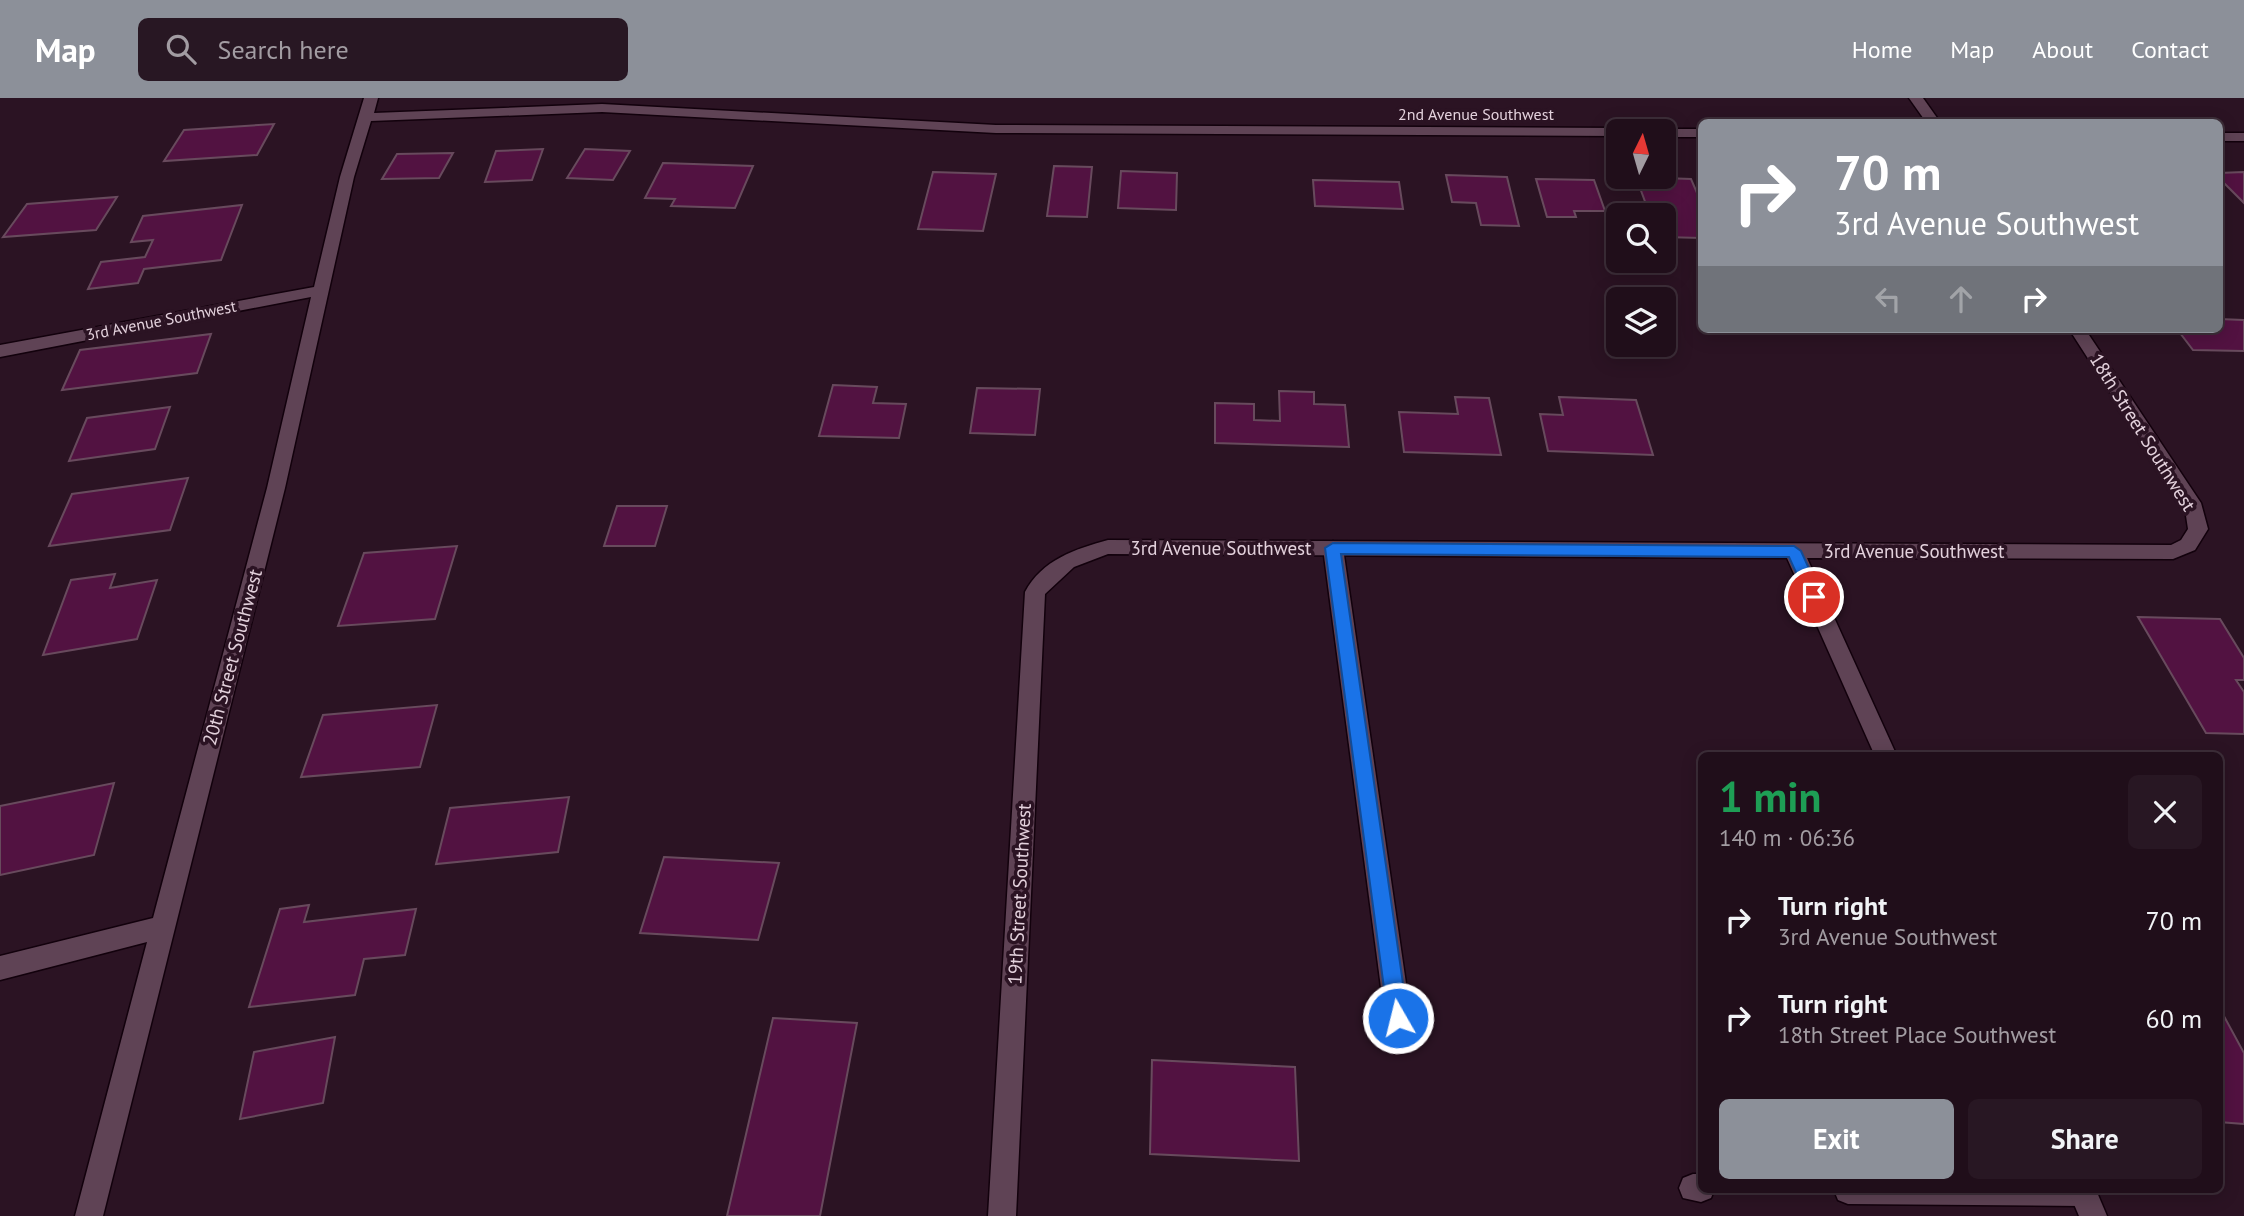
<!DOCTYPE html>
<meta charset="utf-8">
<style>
body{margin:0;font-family:"PT Sans",sans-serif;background:#281723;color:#f1f3f6;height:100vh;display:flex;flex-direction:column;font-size:26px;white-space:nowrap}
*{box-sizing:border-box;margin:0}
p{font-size:23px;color:#a29ca2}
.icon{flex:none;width:38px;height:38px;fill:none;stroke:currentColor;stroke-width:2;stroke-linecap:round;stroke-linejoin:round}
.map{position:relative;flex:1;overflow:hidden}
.drawer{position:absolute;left:1698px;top:654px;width:525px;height:441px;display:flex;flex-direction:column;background:#200e1a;border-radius:10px;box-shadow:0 4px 18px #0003,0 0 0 2px #3d2e39}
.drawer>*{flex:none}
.top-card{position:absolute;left:1698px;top:21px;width:525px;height:214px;border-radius:10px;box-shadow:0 4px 18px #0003,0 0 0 2px #3d2e39;background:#8c9099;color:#fff;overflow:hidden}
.needle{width:46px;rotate:5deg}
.tools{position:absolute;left:1606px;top:21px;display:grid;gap:14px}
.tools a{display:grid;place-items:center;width:70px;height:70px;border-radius:10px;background:#200e1a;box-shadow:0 4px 18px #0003,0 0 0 2px #3d2e39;font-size:35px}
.pin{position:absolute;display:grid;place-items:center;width:60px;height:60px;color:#fff;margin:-30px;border:4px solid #fff;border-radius:50%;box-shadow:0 2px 7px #0007}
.me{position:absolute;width:77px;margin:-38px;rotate:352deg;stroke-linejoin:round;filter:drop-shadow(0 0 5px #0008)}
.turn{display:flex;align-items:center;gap:24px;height:147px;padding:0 21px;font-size:32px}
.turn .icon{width:91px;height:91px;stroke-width:2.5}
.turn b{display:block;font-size:49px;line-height:60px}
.lanes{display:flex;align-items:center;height:66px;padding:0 21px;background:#0003;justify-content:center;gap:35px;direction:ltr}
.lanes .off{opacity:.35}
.round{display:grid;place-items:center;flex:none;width:74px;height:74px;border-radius:10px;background:#281723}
.overview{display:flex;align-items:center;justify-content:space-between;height:119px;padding:0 21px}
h1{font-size:42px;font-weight:600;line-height:52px;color:#1e9e55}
.button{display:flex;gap:14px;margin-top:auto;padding:14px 21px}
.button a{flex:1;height:80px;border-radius:10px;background:#8c9099;color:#fff;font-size:28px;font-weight:600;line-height:80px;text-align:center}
.button a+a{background:#281723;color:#f1f3f6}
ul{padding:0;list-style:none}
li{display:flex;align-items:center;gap:21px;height:98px;padding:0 21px}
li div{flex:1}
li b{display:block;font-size:26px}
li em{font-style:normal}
header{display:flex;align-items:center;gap:42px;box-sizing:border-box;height:98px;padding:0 35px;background:#8c9099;color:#fff}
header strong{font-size:33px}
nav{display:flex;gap:38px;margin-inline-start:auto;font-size:24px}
.search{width:490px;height:63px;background:#281723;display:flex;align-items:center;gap:18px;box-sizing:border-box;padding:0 24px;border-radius:10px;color:#a29ca2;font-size:26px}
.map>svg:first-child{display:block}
.building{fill:#521241;stroke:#684a5d;stroke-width:2}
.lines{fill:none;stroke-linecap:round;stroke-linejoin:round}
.lane-casing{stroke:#12010c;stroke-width:3}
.street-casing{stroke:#12010c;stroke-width:3}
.lane{fill:#5f4355;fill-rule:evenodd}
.street{fill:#5f4355;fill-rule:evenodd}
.route{fill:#1a73e8;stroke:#114b97;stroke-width:2}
.labels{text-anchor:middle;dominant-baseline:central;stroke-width:7;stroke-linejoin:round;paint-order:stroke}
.far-street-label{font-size:16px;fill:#e3d1dc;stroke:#2b1323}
.street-label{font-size:19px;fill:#e3d1dc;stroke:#2b1323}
</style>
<header>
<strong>Map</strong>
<div class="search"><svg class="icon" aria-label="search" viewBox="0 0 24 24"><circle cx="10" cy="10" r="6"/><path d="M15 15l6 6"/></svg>Search here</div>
<nav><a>Home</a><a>Map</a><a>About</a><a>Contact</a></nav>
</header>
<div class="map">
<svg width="2244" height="1118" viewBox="0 0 2244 1118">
<rect width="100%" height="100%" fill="#2b1323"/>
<g class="building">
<path d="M 274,26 L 257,57 L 164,63 L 184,32 Z"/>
<path d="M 543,51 L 532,82 L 485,84 L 496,53 Z"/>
<path d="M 585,51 L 630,53 L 613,82 L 567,80 Z"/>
<path d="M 453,55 L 439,80 L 382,81 L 397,56 Z"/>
<path d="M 663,65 L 753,68 L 735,110 L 671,108 L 675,101 L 645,100 Z"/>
<path d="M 1054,68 L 1092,69 L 1087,119 L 1047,118 Z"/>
<path d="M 1121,73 L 1177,75 L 1176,112 L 1118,110 Z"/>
<path d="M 933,74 L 996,76 L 983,133 L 918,131 Z"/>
<path d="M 2244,74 L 2244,105 L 2219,80 L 2219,75 Z"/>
<path d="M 1446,77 L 1507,79 L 1519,128 L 1481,127 L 1476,105 L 1452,104 Z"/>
<path d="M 1636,79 L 1691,81 L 1701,104 L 1701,140 L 1664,139 L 1664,117 L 1650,117 Z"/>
<path d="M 1536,81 L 1594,82 L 1605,113 L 1574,113 L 1576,119 L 1547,119 Z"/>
<path d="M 1313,82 L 1399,84 L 1403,111 L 1315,108 Z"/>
<path d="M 117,99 L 96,132 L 3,139 L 27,106 Z"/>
<path d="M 242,107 L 221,162 L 144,171 L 138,185 L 88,191 L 101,164 L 145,159 L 153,142 L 131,144 L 143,118 Z"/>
<path d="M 2219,221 L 2244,222 L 2244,253 L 2193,252 L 2177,231 L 2219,231 Z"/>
<path d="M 211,236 L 197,275 L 62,292 L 80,252 Z"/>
<path d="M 833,287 L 877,289 L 873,305 L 906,306 L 899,340 L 819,338 Z"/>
<path d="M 977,290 L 1040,291 L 1035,337 L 970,335 Z"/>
<path d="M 1279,293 L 1314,294 L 1314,306 L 1345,307 L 1349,349 L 1215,345 L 1215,305 L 1254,306 L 1254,322 L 1280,323 Z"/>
<path d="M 1455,299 L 1489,300 L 1501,357 L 1404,354 L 1399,314 L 1458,316 Z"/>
<path d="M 1559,299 L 1636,302 L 1653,357 L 1548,353 L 1540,316 L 1563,317 Z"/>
<path d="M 170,309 L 155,351 L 69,363 L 87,320 Z"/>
<path d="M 188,380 L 170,432 L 49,448 L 72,396 Z"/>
<path d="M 617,408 L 667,408 L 655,448 L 604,448 Z"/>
<path d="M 457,448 L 435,521 L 338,528 L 364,455 Z"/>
<path d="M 115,476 L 110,490 L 157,482 L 137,541 L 43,557 L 71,482 Z"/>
<path d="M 2138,519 L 2220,521 L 2244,560 L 2244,582 L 2236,582 L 2244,594 L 2244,636 L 2206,635 Z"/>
<path d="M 437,607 L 420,669 L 301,679 L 323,617 Z"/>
<path d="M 114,685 L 94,757 L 0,777 L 0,708 Z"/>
<path d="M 569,699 L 558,754 L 436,766 L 450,710 Z"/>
<path d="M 664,759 L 779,765 L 758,842 L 640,835 Z"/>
<path d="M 309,807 L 304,824 L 416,811 L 405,857 L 364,861 L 355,897 L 249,909 L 280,811 Z"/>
<path d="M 2219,909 L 2244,955 L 2244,1026 L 2219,1024 Z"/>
<path d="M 773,920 L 857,925 L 820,1118 L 727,1118 Z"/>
<path d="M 335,939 L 323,1005 L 240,1021 L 254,954 Z"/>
<path d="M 1152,962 L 1295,969 L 1299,1063 L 1150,1056 Z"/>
</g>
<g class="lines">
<defs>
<g id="lane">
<path d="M 1333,443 L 1343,450 L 1411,920 L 1407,929 L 1398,933 L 1389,929 L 1385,920 L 1323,450 Z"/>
<path d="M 1693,1076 L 1701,1076 L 1701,1092 L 1714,1092 L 1711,1100 L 1701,1104 L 1683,1100 L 1679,1090 L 1683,1080 Z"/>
<path d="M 1834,1092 L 2095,1092 L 2096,1094 L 2092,1104 L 2082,1108 L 1848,1106 L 1838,1102 Z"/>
</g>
<g id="street">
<path d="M 364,0 L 378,0 L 374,15 L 602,6 L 996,27 L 1619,30 L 1626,33 L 1619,33 L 1619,38 L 996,35 L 602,14 L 371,23 L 354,79 L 285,390 L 103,1118 L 75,1118 L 147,844 L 0,882 L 0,858 L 153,820 L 267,390 L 311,199 L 0,259 L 0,247 L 314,189 L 340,79 Z"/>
<path d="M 1909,0 L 1923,0 L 1940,24 L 1926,24 Z"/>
<path d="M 1664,31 L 1701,31 L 1701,39 L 1664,39 L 1664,33 L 1658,33 Z"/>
<rect x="2219" y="35" width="25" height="8"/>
<path d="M 2069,231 L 2085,231 L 2201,405 L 2208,431 L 2195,452 L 2173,461 L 1807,460 L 1897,658 L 1875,658 L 1787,460 L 1108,456 L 1074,469 L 1045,496 L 1016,1118 L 988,1118 L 1025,494 C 1042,462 1075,451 1108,442 L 2171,447 L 2181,442 L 2188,431 L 2185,411 Z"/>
<path d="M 2068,1092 L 2096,1092 L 2107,1118 L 2079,1118 Z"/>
</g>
</defs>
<use href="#lane" class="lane-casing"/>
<use href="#street" class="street-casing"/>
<use href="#lane" class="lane"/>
<use href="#street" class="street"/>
</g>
<path class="route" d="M 1333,445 L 1794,448 L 1801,453 L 1822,499 L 1814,504 L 1809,503 L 1789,459 L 1341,456 L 1408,920 L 1405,926 L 1398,929 L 1391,926 L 1388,920 L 1325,450 Z"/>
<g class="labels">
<g class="far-street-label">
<text x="1476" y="16">2nd Avenue Southwest</text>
<text transform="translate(161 222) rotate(-11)">3rd Avenue Southwest</text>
</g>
<g class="street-label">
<text transform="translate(2143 334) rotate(58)">18th Street Southwest</text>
<text x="1221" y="450">3rd Avenue Southwest</text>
<text x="1914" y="453">3rd Avenue Southwest</text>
<text transform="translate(232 559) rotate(-75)">20th Street Southwest</text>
<text transform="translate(1019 796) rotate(-87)">19th Street Southwest</text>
</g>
</g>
</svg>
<div class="tools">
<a><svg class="needle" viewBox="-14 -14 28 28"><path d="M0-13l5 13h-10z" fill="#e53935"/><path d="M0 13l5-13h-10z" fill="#a29ca2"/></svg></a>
<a><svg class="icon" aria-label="search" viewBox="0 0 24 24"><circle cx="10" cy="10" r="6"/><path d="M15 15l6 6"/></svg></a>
<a><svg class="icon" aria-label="layers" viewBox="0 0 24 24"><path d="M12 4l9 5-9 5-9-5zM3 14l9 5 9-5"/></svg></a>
</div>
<div class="pin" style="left:1814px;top:499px;background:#d93025"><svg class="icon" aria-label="arrive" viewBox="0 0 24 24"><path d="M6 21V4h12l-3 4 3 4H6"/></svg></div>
<svg class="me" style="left:1398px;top:920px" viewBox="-20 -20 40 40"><circle r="17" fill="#1a73e8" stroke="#fff" stroke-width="3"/><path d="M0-11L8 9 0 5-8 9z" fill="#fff"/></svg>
<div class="top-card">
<div class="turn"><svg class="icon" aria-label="right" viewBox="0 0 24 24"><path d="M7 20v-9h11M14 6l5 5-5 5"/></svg><div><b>70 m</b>3rd Avenue Southwest</div></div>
<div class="lanes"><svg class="icon off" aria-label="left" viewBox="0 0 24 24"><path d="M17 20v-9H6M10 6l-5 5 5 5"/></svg><svg class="icon off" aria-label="ahead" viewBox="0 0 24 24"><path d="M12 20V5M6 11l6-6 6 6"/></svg><svg class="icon" aria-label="right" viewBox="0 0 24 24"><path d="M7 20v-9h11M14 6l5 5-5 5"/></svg></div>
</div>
<section class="drawer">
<div class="overview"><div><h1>1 min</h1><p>140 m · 06:36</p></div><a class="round"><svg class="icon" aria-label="close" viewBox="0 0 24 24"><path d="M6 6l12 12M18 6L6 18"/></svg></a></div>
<ul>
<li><svg class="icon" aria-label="right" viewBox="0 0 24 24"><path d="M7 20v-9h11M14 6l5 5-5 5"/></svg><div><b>Turn right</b><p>3rd Avenue Southwest</p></div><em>70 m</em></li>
<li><svg class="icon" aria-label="right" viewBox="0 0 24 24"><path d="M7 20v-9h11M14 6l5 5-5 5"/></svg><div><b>Turn right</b><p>18th Street Place Southwest</p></div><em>60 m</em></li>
</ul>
<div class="button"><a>Exit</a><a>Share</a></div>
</section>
</div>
